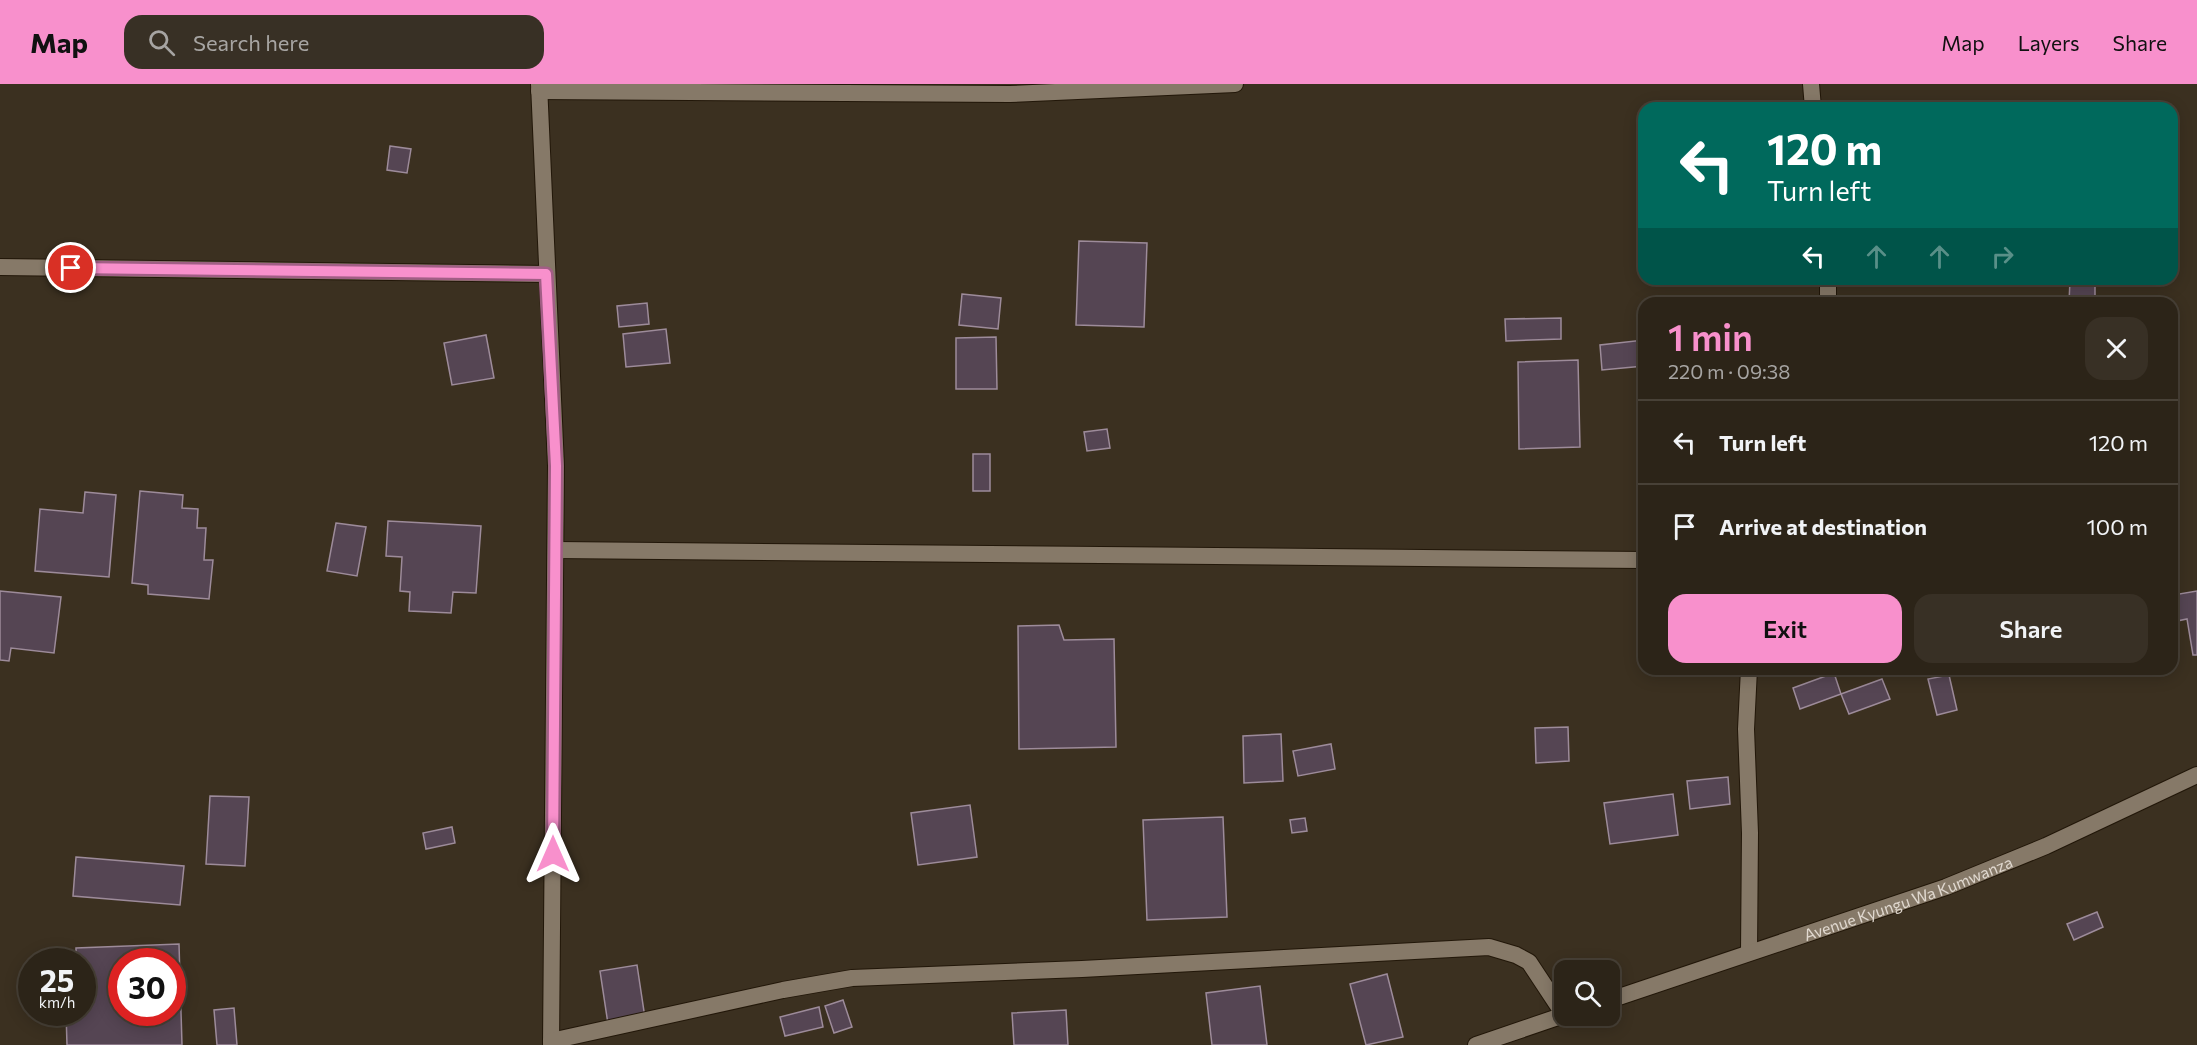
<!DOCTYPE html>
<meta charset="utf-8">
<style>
body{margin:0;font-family:Commissioner,sans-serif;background:#383025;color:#f1f3f6;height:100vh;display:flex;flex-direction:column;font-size:22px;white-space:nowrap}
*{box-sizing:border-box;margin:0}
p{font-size:20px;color:#a6a4a2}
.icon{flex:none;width:33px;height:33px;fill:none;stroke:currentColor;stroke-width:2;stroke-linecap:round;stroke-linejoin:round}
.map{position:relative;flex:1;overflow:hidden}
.sheet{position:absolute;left:1638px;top:213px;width:540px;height:378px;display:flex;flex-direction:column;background:#2c2418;border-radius:18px;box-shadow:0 3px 15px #0003,0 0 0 2px #484137}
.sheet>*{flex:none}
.banner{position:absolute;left:1638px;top:18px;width:540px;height:183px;border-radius:18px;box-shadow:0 3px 15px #0003,0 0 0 2px #484137;background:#00695c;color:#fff;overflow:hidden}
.buttons{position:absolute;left:1554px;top:876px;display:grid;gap:12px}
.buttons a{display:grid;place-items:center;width:66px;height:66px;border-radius:12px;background:#2c2418;box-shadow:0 3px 15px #0003,0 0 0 2px #484137;font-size:30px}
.speed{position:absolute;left:18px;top:864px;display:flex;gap:12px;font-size:30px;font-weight:700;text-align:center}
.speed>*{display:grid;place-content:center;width:78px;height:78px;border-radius:50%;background:#2c2418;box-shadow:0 3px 15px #0003,0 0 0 2px #484137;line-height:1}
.speed small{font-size:15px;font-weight:400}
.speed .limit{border:9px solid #d22;background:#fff;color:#111}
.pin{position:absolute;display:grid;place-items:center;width:51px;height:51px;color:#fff;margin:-26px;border:3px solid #fff;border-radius:50%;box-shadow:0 2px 6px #0007}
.me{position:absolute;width:66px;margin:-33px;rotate:0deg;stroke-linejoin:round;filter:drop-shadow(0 0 4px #0008)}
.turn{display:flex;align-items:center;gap:21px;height:126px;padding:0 30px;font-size:27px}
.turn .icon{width:78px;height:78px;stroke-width:2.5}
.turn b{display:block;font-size:42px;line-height:51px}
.lanes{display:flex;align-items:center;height:57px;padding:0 30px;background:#0003;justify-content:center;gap:30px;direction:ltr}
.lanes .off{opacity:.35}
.round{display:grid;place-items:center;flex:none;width:63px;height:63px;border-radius:18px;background:#383025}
.headline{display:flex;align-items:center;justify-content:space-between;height:102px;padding:0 30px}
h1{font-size:36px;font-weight:600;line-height:45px;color:#f890cc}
.action{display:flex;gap:12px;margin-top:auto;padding:12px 30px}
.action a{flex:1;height:69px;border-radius:18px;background:#f890cc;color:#111;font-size:24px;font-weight:600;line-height:69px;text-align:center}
.action a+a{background:#383025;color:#f1f3f6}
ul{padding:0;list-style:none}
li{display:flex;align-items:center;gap:18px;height:84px;padding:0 30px;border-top:2px solid #484137}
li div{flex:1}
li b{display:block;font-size:22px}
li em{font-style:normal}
header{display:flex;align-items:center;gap:36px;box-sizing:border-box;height:84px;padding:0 30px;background:#f890cc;color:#111}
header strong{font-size:28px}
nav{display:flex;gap:33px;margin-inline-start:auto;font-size:21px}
.search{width:420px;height:54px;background:#383025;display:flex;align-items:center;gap:15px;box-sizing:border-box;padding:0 21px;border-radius:18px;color:#a6a4a2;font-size:22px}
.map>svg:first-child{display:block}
.building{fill:#554553;stroke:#9d8b9a;stroke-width:1.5;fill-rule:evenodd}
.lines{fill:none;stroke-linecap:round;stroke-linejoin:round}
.minor-casing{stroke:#221709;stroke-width:18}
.minor{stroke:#867968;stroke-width:16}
.route-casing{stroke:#a15e85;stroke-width:15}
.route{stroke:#f890cc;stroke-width:10}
.labels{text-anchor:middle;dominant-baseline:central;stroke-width:6;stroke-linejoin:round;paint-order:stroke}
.street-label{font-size:16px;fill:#e0d8cf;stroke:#3b3020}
</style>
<header>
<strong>Map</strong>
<div class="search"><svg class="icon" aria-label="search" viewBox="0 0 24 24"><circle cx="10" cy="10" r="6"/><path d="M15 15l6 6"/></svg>Search here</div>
<nav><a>Map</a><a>Layers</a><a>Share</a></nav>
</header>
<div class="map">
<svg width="2197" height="961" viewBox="0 0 2197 961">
<rect width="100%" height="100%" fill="#3b3020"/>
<g class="building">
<path d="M 390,62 L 411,65 L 407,89 L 387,86 Z"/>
<path d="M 1079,157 L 1147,159 L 1144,243 L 1076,241 Z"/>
<path d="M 2070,196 L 2095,196 L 2095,219 L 2069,219 Z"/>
<path d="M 962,210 L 1001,214 L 998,245 L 959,241 Z"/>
<path d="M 647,219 L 649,240 L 619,243 L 617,222 Z"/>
<path d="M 1561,234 L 1561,255 L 1506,257 L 1505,235 Z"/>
<path d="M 666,245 L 670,279 L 626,283 L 623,250 Z"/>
<path d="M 486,251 L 494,294 L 452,301 L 444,259 Z"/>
<path d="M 996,253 L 997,305 L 956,305 L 956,254 Z"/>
<path d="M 1644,256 L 1644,282 L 1602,286 L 1600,261 Z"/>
<path d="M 1578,276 L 1580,363 L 1519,365 L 1518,278 Z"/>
<path d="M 1107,345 L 1110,364 L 1087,367 L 1084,348 Z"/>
<rect x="973" y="370" width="17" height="37"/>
<path d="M 140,407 L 183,411 L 182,424 L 198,425 L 197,444 L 206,444 L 204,476 L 213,476 L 209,515 L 148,510 L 148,501 L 132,499 Z"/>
<path d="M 85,408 L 116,411 L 109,493 L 35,487 L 40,425 L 83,429 Z"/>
<path d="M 388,437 L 481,442 L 476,509 L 453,508 L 451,529 L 409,527 L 410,508 L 400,507 L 402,473 L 386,472 Z"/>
<path d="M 336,439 L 366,443 L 357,492 L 327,487 Z"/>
<path d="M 0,507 L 61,513 L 54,569 L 11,564 L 9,577 L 0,576 Z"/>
<path d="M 2197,507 L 2197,571 L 2193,571 L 2187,535 L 2177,537 L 2173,511 Z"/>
<path d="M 1059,541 L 1064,556 L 1114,555 L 1116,663 L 1019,665 L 1018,542 Z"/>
<path d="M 1834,589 L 1841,610 L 1800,625 L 1793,604 Z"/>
<path d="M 1949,591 L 1957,626 L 1937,631 L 1928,595 Z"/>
<path d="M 1882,595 L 1890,615 L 1849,630 L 1841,610 Z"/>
<path d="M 1568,643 L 1569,677 L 1536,679 L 1535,644 Z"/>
<path d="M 1281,650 L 1283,697 L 1244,699 L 1243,652 Z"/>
<path d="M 1331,660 L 1335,685 L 1298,692 L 1293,667 Z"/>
<path d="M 1728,693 L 1730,720 L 1690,725 L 1687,697 Z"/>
<path d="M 1673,710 L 1678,751 L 1610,760 L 1604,719 Z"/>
<path d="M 210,712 L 249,713 L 245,782 L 206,780 Z"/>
<path d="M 970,721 L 977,773 L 918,781 L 911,729 Z"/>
<path d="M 1223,733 L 1227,833 L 1147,836 L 1143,736 Z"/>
<path d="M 1305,734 L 1307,747 L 1292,749 L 1290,736 Z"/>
<path d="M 452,743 L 455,759 L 426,765 L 423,749 Z"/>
<path d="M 76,773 L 184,782 L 180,821 L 73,812 Z"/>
<path d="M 2097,828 L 2103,843 L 2074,856 L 2067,840 Z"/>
<path d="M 179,860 L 182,961 L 67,961 L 66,928 L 82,928 L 82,878 L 76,878 L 76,864 ZM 122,878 L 172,878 L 172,928 L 122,928 Z"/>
<path d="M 637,881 L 645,934 L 608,940 L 600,887 Z"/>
<path d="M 1387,890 L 1403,953 L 1366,961 L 1350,900 Z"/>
<path d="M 1260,902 L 1267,961 L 1212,961 L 1206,909 Z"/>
<path d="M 843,916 L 852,943 L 834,949 L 825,922 Z"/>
<path d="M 819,923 L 823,943 L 785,952 L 780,933 Z"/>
<path d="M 234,924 L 237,961 L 217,961 L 214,926 Z"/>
<path d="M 1066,926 L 1068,961 L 1014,961 L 1012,929 Z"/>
</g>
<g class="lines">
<defs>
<g id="minor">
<path d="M 539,0 L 556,382 L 551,961"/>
<path d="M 1811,0 L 1813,24"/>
<path d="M 539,7 L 1010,10 L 1235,0"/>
<path d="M 0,183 L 547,190"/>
<path d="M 1828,195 L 1828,219"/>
<path d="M 556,466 L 1644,476"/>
<path d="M 1749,868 L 1750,749 L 1746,645 L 1749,585"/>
<path id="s1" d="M 1610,916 L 1946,803 L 2046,762 L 2197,691"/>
<path d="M 551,957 L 783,906 L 852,894 L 1082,885 L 1489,863 L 1516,871 L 1529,878 L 1564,931"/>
<path d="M 1476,961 L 1564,931"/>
</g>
</defs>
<use href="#minor" class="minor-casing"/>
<use href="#minor" class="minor"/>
</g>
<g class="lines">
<defs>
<path id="route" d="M 71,184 L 546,190 L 556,382 L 553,770"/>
</defs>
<use href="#route" class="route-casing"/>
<use href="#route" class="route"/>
</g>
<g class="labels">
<g class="street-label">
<text stroke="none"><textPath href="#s1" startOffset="315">Avenue Kyungu Wa Kumwanza</textPath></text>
</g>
</g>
</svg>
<div class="buttons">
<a><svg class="icon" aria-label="search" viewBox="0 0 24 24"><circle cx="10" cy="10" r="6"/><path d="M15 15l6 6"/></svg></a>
</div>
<div class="speed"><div>25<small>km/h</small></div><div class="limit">30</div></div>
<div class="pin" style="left:71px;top:184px;background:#d93025"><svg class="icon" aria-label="arrive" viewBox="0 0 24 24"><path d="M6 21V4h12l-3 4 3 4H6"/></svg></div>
<svg class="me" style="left:553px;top:770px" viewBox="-20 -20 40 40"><path d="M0-17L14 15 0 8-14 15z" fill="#f890cc" stroke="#fff" stroke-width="4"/></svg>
<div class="banner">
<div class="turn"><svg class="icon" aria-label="left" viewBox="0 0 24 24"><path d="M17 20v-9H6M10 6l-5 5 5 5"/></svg><div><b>120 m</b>Turn left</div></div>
<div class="lanes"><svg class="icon" aria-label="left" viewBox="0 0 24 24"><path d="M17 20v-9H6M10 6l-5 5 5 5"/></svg><svg class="icon off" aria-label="ahead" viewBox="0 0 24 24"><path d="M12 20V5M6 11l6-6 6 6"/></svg><svg class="icon off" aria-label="ahead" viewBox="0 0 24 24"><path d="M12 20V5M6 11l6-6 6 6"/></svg><svg class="icon off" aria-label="right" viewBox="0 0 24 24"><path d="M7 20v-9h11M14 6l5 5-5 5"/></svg></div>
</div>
<section class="sheet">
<div class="headline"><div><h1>1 min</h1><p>220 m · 09:38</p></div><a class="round"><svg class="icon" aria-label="close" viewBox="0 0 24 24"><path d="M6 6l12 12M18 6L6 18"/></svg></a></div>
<ul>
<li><svg class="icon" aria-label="left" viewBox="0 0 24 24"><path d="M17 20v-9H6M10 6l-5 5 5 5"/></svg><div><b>Turn left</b></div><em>120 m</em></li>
<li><svg class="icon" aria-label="arrive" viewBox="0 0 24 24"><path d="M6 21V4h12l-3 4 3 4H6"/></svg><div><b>Arrive at destination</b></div><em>100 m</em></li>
</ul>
<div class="action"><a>Exit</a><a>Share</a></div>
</section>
</div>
